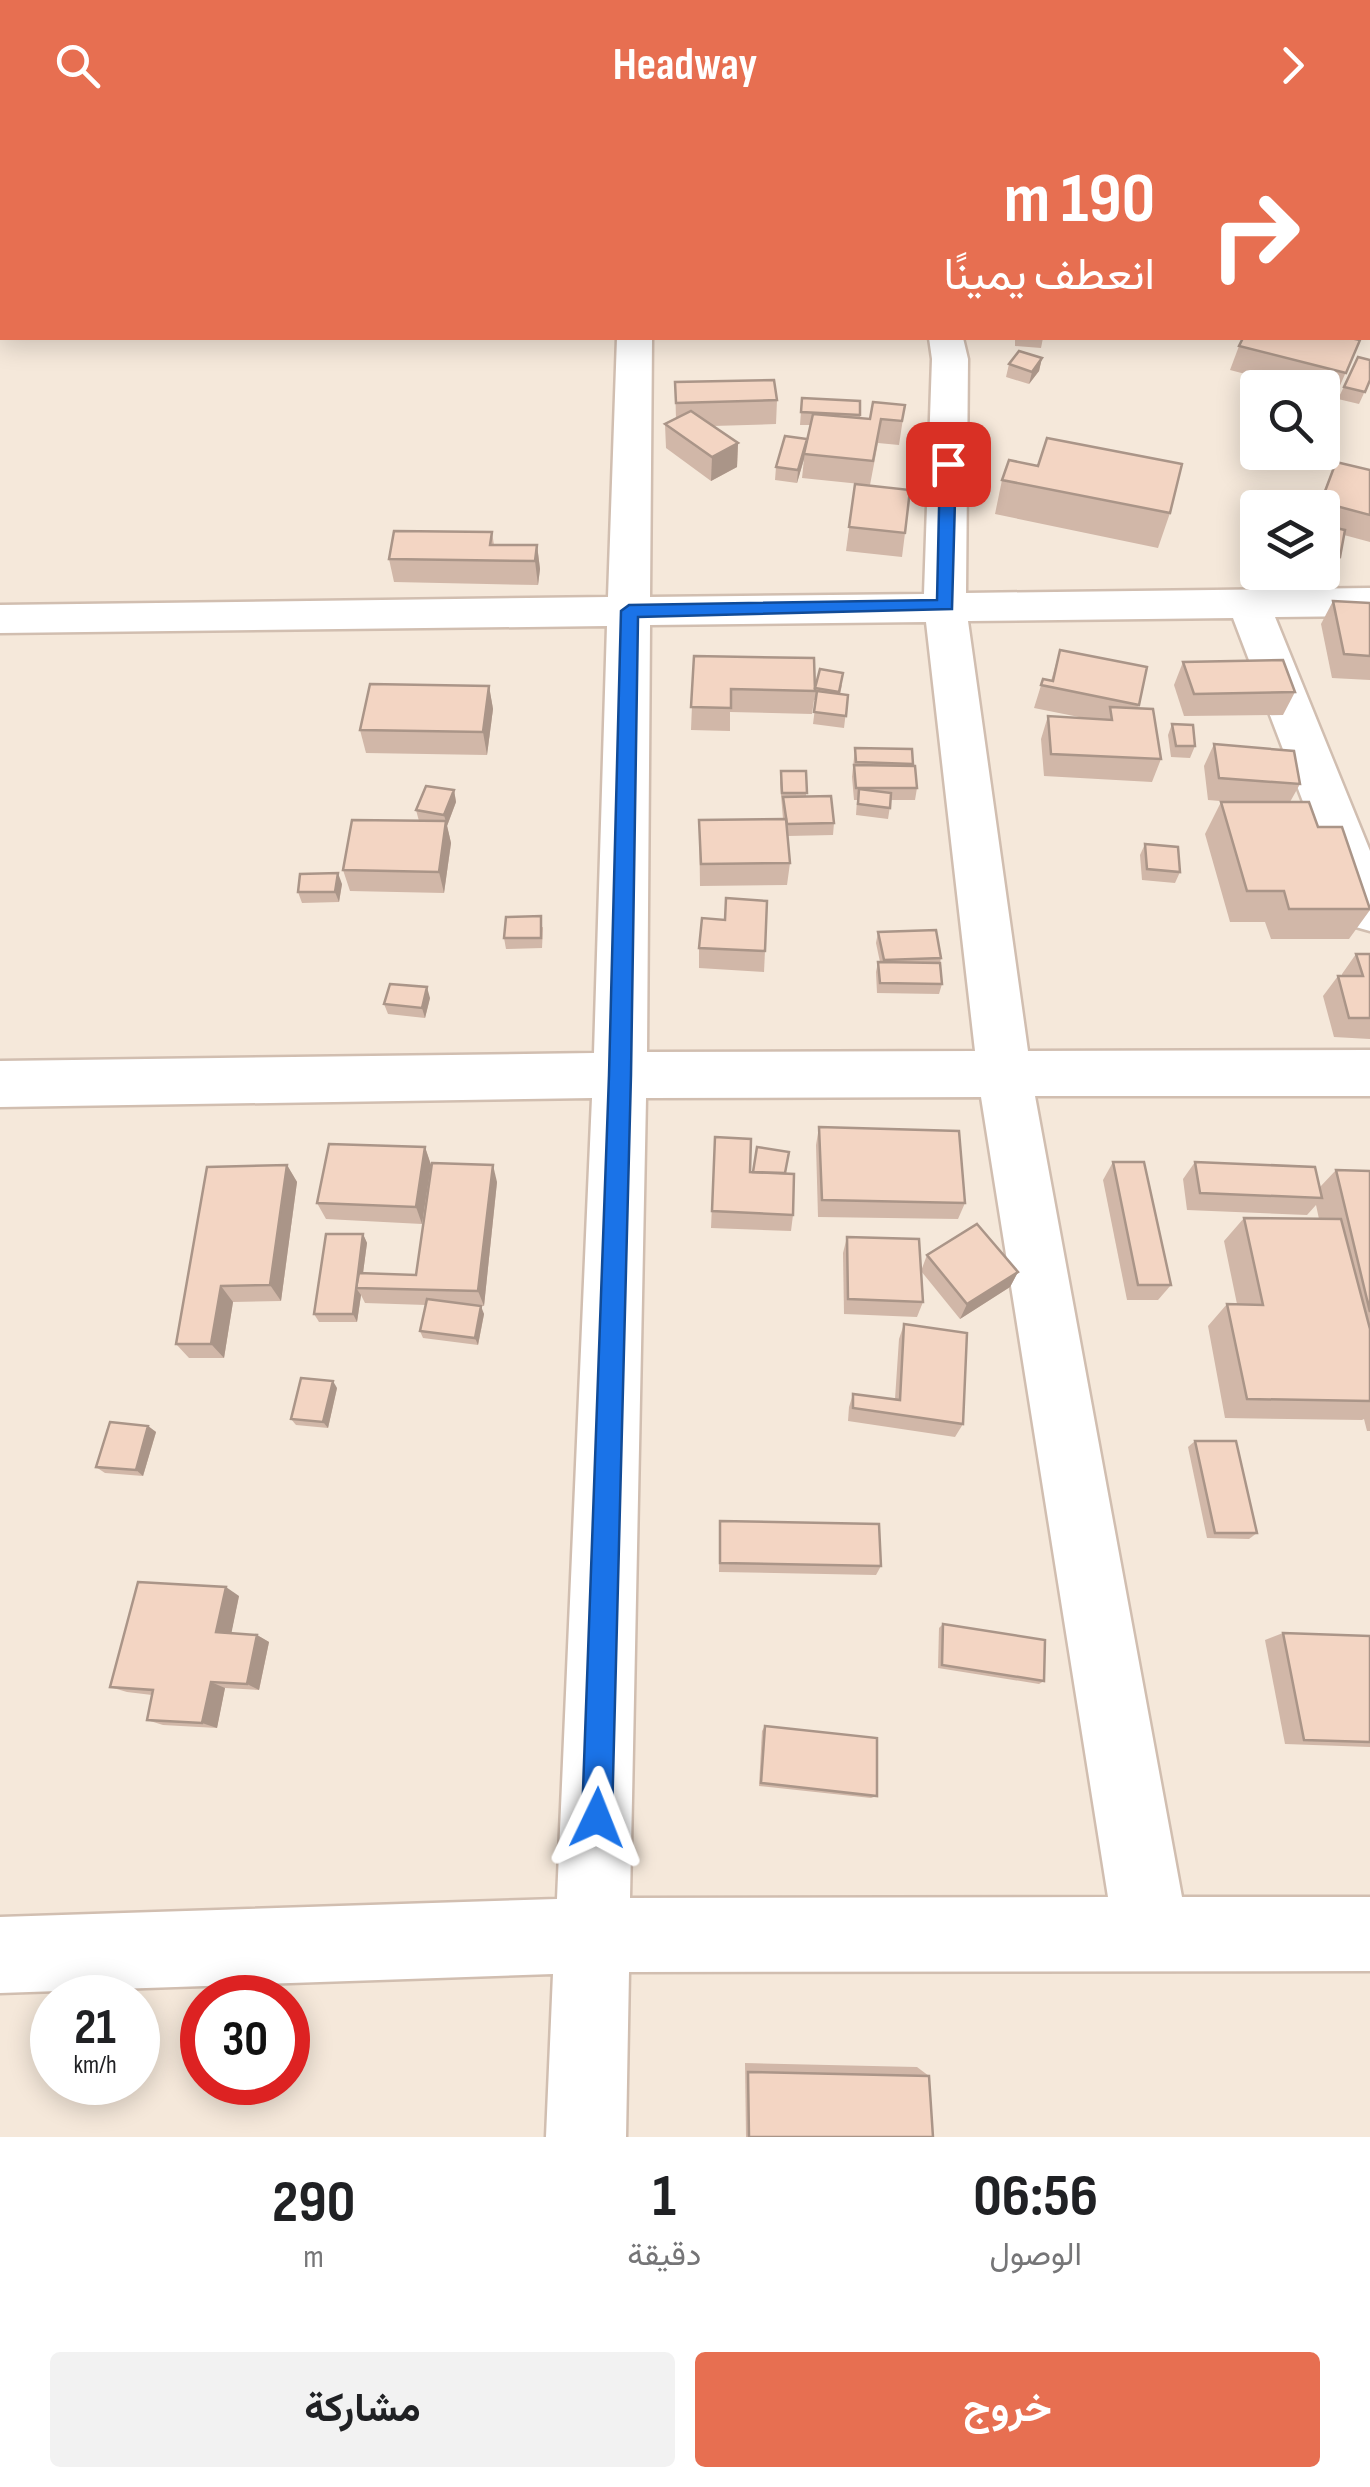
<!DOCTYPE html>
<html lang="ar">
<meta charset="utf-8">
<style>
body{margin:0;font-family:"Sofia Sans Condensed",Vazirmatn,sans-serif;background:#f2f2f2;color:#202124;direction:rtl;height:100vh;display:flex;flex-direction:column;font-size:38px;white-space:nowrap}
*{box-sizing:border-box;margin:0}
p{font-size:32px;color:#757577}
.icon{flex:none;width:55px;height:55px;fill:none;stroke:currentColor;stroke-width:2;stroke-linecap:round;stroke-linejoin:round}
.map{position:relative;height:2007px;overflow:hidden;direction:ltr}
.side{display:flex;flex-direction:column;background:#fff;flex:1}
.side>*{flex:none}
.guide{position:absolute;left:0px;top:0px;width:1370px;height:210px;box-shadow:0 5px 25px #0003;direction:rtl;background:#e76f51;color:#fff;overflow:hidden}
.fabs{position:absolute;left:1240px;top:240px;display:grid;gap:20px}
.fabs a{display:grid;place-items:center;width:100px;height:100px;border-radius:10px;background:#fff;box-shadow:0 5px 25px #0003;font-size:50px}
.speed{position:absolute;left:30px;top:1845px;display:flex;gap:20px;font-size:50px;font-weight:700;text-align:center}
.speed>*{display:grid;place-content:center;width:130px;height:130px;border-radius:50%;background:#fff;box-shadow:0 5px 25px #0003;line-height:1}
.speed small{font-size:25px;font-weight:400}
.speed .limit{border:15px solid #d22;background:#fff;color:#111}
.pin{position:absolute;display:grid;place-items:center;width:85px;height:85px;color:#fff;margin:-42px;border-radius:20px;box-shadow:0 5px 15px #0006}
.me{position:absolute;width:110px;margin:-55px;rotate:2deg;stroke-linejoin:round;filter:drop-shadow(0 0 8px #0008)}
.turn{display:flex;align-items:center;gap:35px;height:210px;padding:0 50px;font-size:45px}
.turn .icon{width:130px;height:130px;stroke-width:2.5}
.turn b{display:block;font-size:70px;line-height:85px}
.eta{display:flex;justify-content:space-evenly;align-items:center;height:170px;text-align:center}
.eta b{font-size:60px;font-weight:700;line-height:70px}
.action{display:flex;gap:20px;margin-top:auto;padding:20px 50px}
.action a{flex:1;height:115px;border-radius:10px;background:#e76f51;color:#fff;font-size:40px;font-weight:700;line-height:115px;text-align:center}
.action a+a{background:#f2f2f2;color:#202124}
header{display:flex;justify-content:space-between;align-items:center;height:130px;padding:0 50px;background:#e76f51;color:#fff;font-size:45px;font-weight:700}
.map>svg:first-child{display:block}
.residential{fill:#f5e8da;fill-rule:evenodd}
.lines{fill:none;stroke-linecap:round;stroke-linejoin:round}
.minor-casing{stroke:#d1beb0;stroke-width:5}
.minor{fill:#fff;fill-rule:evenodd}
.wall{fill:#d1b7a8}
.shaded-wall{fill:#aa9588}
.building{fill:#f3d5c3;stroke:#aa9588;stroke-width:2.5}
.route{fill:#1a73e8;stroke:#114b97;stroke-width:2.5}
</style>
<header><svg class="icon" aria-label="forward" viewBox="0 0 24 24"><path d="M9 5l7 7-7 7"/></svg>Headway<svg class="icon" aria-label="search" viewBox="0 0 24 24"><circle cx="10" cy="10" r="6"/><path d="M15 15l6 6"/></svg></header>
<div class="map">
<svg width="1370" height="2007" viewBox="0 0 1370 2007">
<rect width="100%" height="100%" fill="#fdf6ec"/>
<path class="residential" d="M 0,0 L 1370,0 L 1370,2007 L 0,2007 ZM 2,2 L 1368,2 L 1368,208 L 2,208 ZM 1258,258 L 1322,258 L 1322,322 L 1258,322 ZM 1258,378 L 1322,378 L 1322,442 L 1258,442 ZM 52,1868 L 138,1868 L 138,1952 L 52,1952 ZM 202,1868 L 288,1868 L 288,1952 L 202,1952 Z"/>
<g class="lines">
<defs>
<g id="minor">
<rect x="622" y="0" width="30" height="2"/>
<path d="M 617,208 L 652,208 L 650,467 L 924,464 L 932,229 L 929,208 L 963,208 L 968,229 L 966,463 L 1370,458 L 1370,486 L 1275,487 L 1370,721 L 1370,801 L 1352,796 L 1345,782 L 1233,488 L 968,491 L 1028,921 L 1370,920 L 1370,966 L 1035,966 L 1182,1767 L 1370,1767 L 1370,1841 L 629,1842 L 626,2007 L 546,2007 L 553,1844 L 0,1863 L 0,1787 L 557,1769 L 592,968 L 0,977 L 0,931 L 594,923 L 607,496 L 0,503 L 0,475 L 608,467 ZM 926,492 L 975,921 L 647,922 L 650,495 ZM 981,967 L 1108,1767 L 630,1768 L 646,968 Z"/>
</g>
</defs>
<use href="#minor" class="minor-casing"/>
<use href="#minor" class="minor"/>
</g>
<g class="wall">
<path d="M 1015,208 L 1043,208 L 1041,218 L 1015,216 Z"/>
<path d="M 1360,210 L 1335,267 L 1322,264 L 1322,258 L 1298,258 L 1230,240 L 1239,216 Z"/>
<path d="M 1358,227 L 1370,250 L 1359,274 L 1338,269 Z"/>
<path d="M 1042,228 L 1039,241 L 1029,254 L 1006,247 L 1009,234 Z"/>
<path d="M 675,252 L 777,270 L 776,294 L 713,296 L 738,313 L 737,337 L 711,351 L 666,318 L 665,294 L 676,289 Z"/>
<path d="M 802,268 L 860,271 L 860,288 L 870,289 L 905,275 L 899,315 L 878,313 L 870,355 L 802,348 L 804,329 L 797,353 L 775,350 L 776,337 L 807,309 L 810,295 L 800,295 Z"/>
<path d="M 1336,332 L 1370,340 L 1370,412 L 1344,405 L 1340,427 L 1334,439 L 1322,437 L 1322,378 L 1317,378 Z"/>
<path d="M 1002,350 L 1170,383 L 1158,418 L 995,384 Z"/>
<path d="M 855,354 L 905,403 L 902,427 L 846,421 Z"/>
<path d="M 492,402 L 494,415 L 537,415 L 540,439 L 538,455 L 394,452 L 389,429 Z"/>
<path d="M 1333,471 L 1370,473 L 1370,550 L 1332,548 L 1321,494 Z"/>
<path d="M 1060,520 L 1139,575 L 1138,578 L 1161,629 L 1152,652 L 1044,646 L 1041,609 L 1048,586 L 1084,588 L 1034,578 L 1043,549 L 1051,551 Z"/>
<path d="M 694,526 L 815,557 L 842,555 L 840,564 L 848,565 L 844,598 L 813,594 L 816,570 L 814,570 L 812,584 L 730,582 L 730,601 L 691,600 Z"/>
<path d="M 1183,532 L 1295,562 L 1283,585 L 1184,586 L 1174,555 Z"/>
<path d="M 489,556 L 493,579 L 487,625 L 366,623 L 360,600 Z"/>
<path d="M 1172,594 L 1195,616 L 1190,628 L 1171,627 L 1168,605 Z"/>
<path d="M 1214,614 L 1300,654 L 1290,672 L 1318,697 L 1370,780 L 1349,809 L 1271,809 L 1265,792 L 1230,792 L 1205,704 L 1221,672 L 1232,672 L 1208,670 L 1204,636 Z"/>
<path d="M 855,618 L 912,619 L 913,636 L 917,658 L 915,670 L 891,670 L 888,689 L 856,685 L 857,670 L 854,670 L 852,647 Z"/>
<path d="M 781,641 L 806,641 L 806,666 L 834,693 L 833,705 L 788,706 L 790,733 L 787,755 L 700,756 L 699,690 L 783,689 L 780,653 Z"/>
<path d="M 454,660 L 456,672 L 447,696 L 451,713 L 444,763 L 350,761 L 343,740 L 419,691 L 416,680 Z"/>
<path d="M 1145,714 L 1180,742 L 1175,753 L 1142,750 L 1140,725 Z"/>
<path d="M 342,754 L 339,772 L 302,773 L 298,762 Z"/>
<path d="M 543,797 L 542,818 L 506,819 L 504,808 Z"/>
<path d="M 878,802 L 941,828 L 940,833 L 942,854 L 939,864 L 877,863 L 876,842 L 878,832 L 880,832 L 876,813 Z"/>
<path d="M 699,818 L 765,821 L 764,842 L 699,838 Z"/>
<path d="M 1356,824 L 1370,824 L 1370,909 L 1334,907 L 1323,866 L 1338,846 L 1342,846 L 1342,844 Z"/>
<path d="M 430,868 L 425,888 L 388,884 L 384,874 Z"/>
<path d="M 819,997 L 965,1073 L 958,1089 L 818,1087 L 816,1015 Z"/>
<path d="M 715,1007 L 750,1042 L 785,1043 L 793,1085 L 791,1101 L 711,1098 Z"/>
<path d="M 425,1017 L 431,1035 L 422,1094 L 326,1089 L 317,1073 Z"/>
<path d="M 1113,1032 L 1171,1155 L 1158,1170 L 1127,1170 L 1103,1050 Z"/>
<path d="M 1195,1032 L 1320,1057 L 1336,1040 L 1370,1041 L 1370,1301 L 1367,1301 L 1364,1289 L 1362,1290 L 1225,1288 L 1208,1196 L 1227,1174 L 1237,1174 L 1224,1111 L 1244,1088 L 1319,1089 L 1316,1075 L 1307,1085 L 1187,1080 L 1183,1049 Z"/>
<path d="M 287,1035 L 297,1052 L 281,1171 L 233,1172 L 224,1228 L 189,1228 L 176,1214 Z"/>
<path d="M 497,1052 L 484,1176 L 479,1176 L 484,1184 L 478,1215 L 423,1208 L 420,1201 L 426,1175 L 365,1173 L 361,1165 L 357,1192 L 319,1192 L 314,1184 L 363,1104 L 367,1113 L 363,1143 L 416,1145 Z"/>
<path d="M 847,1107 L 923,1172 L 917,1187 L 844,1184 L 843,1123 Z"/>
<path d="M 927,1125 L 1018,1142 L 1010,1157 L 960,1189 L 921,1141 Z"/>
<path d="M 904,1194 L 963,1294 L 955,1307 L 848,1291 L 849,1277 L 853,1264 L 895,1269 L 899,1209 Z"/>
<path d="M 337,1258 L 328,1298 L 296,1295 L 291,1289 Z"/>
<path d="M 148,1296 L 156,1302 L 143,1346 L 105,1343 L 96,1337 Z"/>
<path d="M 1195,1311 L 1257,1403 L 1249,1409 L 1207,1408 L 1188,1317 Z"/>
<path d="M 720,1391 L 881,1436 L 876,1445 L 719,1442 Z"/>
<path d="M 239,1466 L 231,1503 L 257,1505 L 269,1512 L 259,1560 L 225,1558 L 217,1598 L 163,1595 L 147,1590 L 152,1565 L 127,1562 L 110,1557 Z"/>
<path d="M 943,1494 L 1044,1551 L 1039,1554 L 938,1538 L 939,1498 Z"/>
<path d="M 1283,1503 L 1370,1506 L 1370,1617 L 1285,1614 L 1265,1510 Z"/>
<path d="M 765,1596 L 877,1666 L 871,1668 L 759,1656 L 762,1601 Z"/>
<path d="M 745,1933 L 917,1937 L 929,1946 L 933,2007 L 746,2007 Z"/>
</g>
<g class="shaded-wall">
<path d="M 1042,228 L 1039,241 L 1029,254 L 1032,242 Z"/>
<path d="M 807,309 L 804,329 L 797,353 L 798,340 Z"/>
<path d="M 738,313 L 737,337 L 711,351 L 712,327 Z"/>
<path d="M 537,415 L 540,439 L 538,455 L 535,431 Z"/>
<path d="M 489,556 L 493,579 L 487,625 L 483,602 Z"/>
<path d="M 454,660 L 456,672 L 447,696 L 444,685 Z"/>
<path d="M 446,691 L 451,713 L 444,763 L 439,742 Z"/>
<path d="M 338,743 L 342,754 L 339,772 L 335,762 Z"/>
<path d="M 427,857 L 430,868 L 425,888 L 422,878 Z"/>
<path d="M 425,1017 L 431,1035 L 422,1094 L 416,1077 Z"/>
<path d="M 287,1035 L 297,1052 L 281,1171 L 270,1155 Z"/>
<path d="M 493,1035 L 497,1052 L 484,1176 L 478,1161 Z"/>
<path d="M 363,1104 L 367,1113 L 361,1158 L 356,1158 L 361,1165 L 357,1192 L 353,1184 Z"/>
<path d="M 1018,1142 L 1010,1157 L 960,1189 L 967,1174 Z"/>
<path d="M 221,1156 L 233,1172 L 224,1228 L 211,1214 Z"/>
<path d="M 481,1176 L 484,1184 L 478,1215 L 475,1208 Z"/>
<path d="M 333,1251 L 337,1258 L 328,1298 L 323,1292 Z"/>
<path d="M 148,1296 L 156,1302 L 143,1346 L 136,1340 Z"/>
<path d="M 226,1457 L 239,1466 L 230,1510 L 216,1502 Z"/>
<path d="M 257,1505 L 269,1512 L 259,1560 L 247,1554 Z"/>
<path d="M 211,1552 L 225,1558 L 217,1598 L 202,1593 Z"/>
</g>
<g class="building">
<path d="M 1029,0 L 1048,0 L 1068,2 L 1028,2 Z"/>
<path d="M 1104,0 L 1287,0 L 1287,2 L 1123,2 Z"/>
<path d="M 1360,0 L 1370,0 L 1370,12 L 1368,11 L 1368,2 L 1359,2 Z"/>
<path d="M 1243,208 L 1350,208 L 1360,210 L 1346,243 L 1239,216 Z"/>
<path d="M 1019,221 L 1042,228 L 1032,242 L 1009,234 Z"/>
<path d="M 1358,227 L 1370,230 L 1370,250 L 1365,262 L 1344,257 Z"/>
<path d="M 774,250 L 777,270 L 676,273 L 675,252 Z"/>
<path d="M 802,268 L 860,271 L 860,285 L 801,282 Z"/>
<path d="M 873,272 L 905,275 L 902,291 L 881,289 L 873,331 L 804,324 L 813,284 L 870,289 Z"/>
<path d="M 691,281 L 738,313 L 712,327 L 665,294 Z"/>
<path d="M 785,306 L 807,309 L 798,340 L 776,337 Z"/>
<path d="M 1047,308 L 1182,334 L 1170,383 L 1002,350 L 1009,330 L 1038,336 Z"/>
<path d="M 1336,332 L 1370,340 L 1370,385 L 1321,372 Z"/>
<path d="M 855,354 L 910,360 L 905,403 L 849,397 Z"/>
<path d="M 1322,395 L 1345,400 L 1340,427 L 1322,423 Z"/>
<path d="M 394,401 L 492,402 L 490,415 L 537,415 L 535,431 L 389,429 Z"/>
<path d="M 1333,471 L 1370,473 L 1370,526 L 1344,524 Z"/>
<path d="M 1060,520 L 1147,537 L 1139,575 L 1041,555 L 1043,549 L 1053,551 Z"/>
<path d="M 694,526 L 814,528 L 815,561 L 731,559 L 731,578 L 691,577 Z"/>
<path d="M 1283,530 L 1295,562 L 1194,564 L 1183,532 Z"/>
<path d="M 820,539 L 843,543 L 839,562 L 815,558 Z"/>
<path d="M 370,554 L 489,556 L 483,602 L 360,600 Z"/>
<path d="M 817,561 L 848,565 L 846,586 L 814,582 Z"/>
<path d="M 1110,577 L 1153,579 L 1161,629 L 1051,624 L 1048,586 L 1112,590 Z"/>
<path d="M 1172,594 L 1193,595 L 1195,616 L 1176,616 Z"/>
<path d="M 1214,614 L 1294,621 L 1300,654 L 1219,648 Z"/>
<path d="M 855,618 L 912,619 L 913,634 L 856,632 Z"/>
<path d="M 854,635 L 915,636 L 917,658 L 856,658 Z"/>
<path d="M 781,641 L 806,641 L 807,663 L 782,663 Z"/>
<path d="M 426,656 L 454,660 L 444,685 L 416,680 Z"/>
<path d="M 859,659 L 891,663 L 890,678 L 858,674 Z"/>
<path d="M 831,666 L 834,693 L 787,694 L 783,667 Z"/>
<path d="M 1221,672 L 1309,672 L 1318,697 L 1342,697 L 1370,779 L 1289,779 L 1284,761 L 1247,761 Z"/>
<path d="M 786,689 L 790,733 L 701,734 L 699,690 Z"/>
<path d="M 352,690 L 446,691 L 439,742 L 343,740 Z"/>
<path d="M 1145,714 L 1178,717 L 1180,742 L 1147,739 Z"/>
<path d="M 338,743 L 335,762 L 298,762 L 300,744 Z"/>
<path d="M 726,768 L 767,771 L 765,821 L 699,818 L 702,788 L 725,790 Z"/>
<path d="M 541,786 L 541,808 L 504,808 L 506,787 Z"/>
<path d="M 936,800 L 941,828 L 884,830 L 878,802 Z"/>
<path d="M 1356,824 L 1370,824 L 1370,888 L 1349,888 L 1338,846 L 1363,846 Z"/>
<path d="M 878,832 L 940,833 L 942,854 L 880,853 Z"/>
<path d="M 390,854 L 427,857 L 422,878 L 384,874 Z"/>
<path d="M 819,997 L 959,1001 L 965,1073 L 822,1070 Z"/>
<path d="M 715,1007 L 751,1009 L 750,1042 L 794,1044 L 793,1085 L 712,1081 Z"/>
<path d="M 329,1014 L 425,1017 L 416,1077 L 317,1073 Z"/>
<path d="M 757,1017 L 789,1022 L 785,1043 L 753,1042 Z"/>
<path d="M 1113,1032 L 1144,1032 L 1171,1155 L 1138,1155 Z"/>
<path d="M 1195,1032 L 1315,1037 L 1322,1068 L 1200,1063 Z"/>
<path d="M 432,1033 L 493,1035 L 478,1161 L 356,1158 L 359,1143 L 416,1145 Z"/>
<path d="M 287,1035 L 270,1155 L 221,1156 L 211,1214 L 176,1214 L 207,1037 Z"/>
<path d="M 1336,1040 L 1370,1041 L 1370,1182 Z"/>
<path d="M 1244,1088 L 1341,1089 L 1370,1199 L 1370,1271 L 1247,1269 L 1227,1174 L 1263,1175 Z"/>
<path d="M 977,1094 L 1018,1142 L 967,1174 L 927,1125 Z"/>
<path d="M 326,1104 L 363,1104 L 353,1184 L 314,1184 Z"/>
<path d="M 847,1107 L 919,1109 L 923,1172 L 848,1169 Z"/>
<path d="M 427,1169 L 481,1176 L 475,1208 L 420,1201 Z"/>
<path d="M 904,1194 L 967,1203 L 963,1294 L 853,1278 L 853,1264 L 900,1270 Z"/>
<path d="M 301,1248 L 333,1251 L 323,1292 L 291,1289 Z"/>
<path d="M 110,1292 L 148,1296 L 136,1340 L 96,1337 Z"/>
<path d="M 1195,1311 L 1236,1311 L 1257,1403 L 1215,1403 Z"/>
<path d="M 720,1391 L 879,1394 L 881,1436 L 720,1433 Z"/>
<path d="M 138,1452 L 226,1457 L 216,1502 L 257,1505 L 247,1554 L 211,1552 L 202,1593 L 147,1590 L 153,1560 L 110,1557 Z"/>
<path d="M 943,1494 L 1045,1510 L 1044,1551 L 942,1535 Z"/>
<path d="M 1283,1503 L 1370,1506 L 1370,1612 L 1304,1610 Z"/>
<path d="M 765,1596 L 877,1608 L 877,1666 L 761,1653 Z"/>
<path d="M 748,1942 L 929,1946 L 933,2007 L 749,2007 Z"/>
</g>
<path class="route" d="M 948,330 L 956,334 L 952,479 L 638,487 L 631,945 L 612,1688 L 607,1698 L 597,1702 L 586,1698 L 582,1688 L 609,945 L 621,481 L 629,475 L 937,470 L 940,334 Z"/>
</svg>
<div class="fabs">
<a><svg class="icon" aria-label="search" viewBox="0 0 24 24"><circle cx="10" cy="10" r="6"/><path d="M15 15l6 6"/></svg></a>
<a><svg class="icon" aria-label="layers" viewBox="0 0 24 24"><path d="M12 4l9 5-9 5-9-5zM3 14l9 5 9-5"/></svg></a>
</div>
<div class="speed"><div>21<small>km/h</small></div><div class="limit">30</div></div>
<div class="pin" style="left:948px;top:334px;background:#d93025"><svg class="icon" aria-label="arrive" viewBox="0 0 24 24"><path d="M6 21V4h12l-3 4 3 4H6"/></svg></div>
<svg class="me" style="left:597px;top:1688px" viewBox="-20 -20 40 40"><path d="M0-17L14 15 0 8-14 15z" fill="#1a73e8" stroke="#fff" stroke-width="4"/></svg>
<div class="guide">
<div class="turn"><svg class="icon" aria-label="right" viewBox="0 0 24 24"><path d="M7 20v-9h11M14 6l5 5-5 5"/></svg><div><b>190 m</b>انعطف يمينًا</div></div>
</div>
</div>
<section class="side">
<div class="eta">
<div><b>06:56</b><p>الوصول</p></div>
<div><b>1</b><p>دقيقة</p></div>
<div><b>290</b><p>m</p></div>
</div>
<div class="action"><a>خروج</a><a>مشاركة</a></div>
</section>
